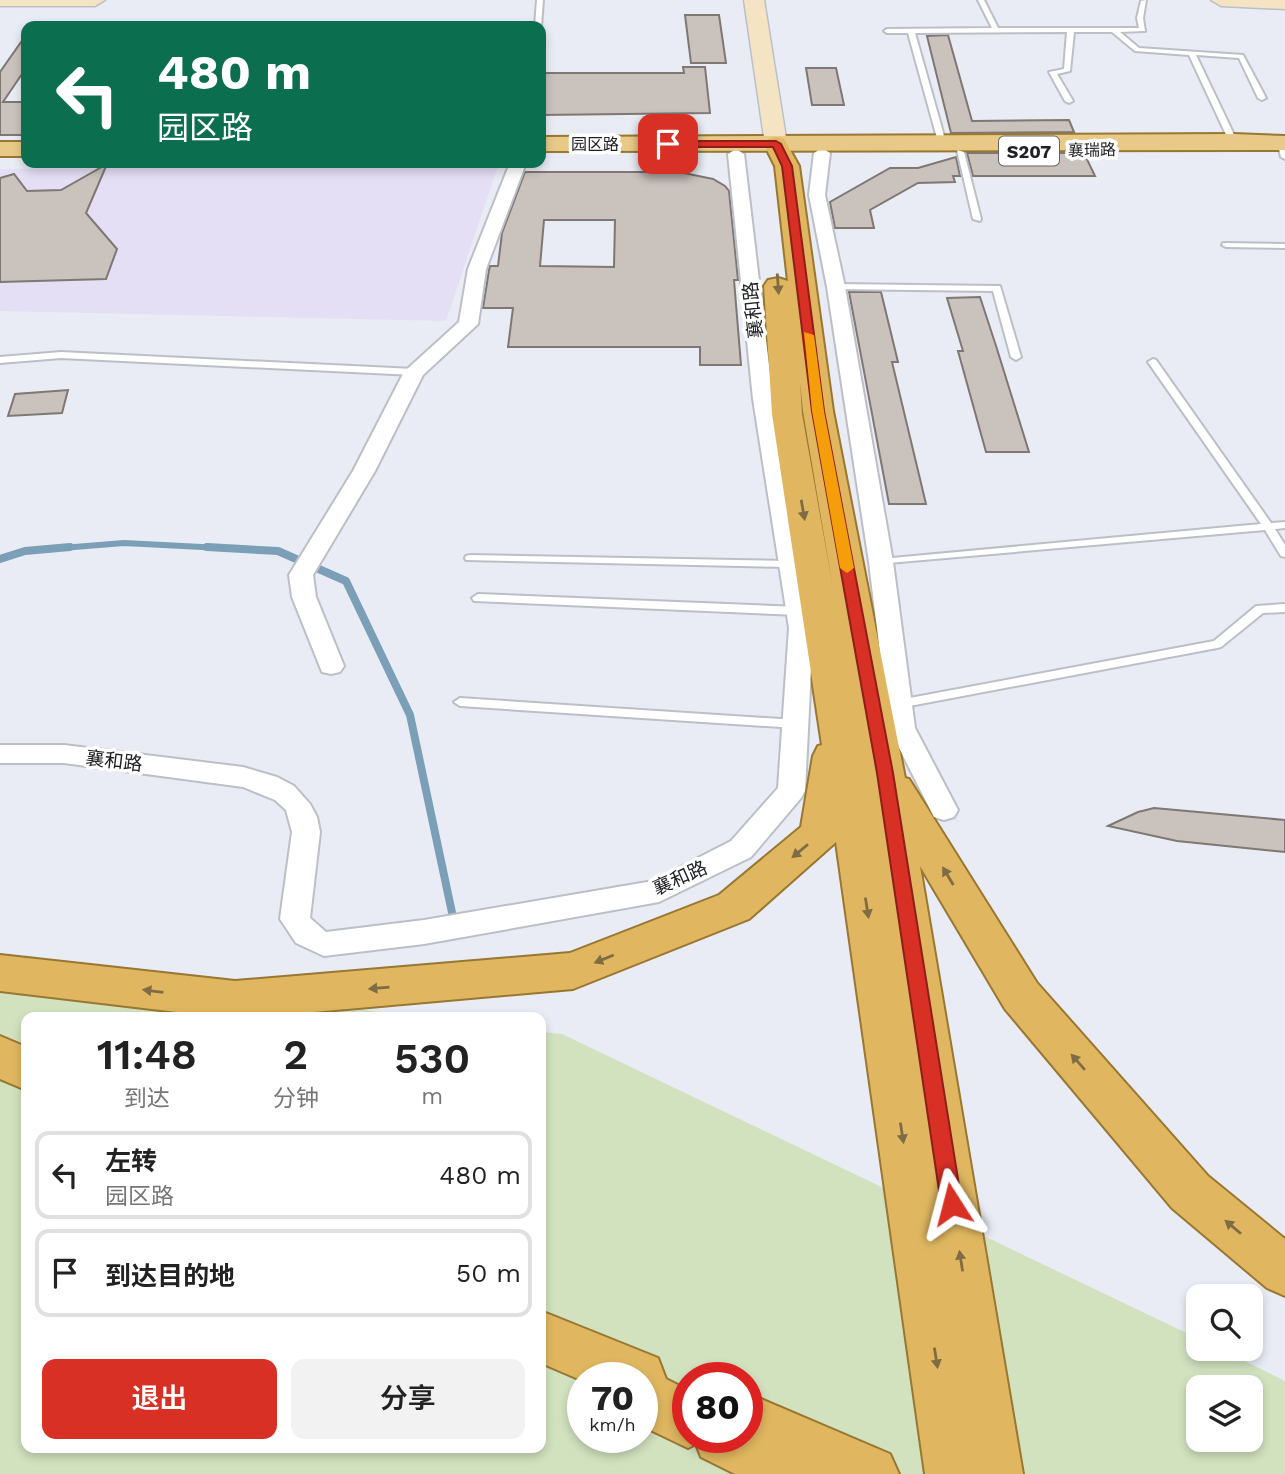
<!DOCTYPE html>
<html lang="zh">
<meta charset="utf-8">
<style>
body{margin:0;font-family:"Work Sans","Noto Sans SC",sans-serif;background:#f2f2f2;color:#222;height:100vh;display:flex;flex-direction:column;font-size:26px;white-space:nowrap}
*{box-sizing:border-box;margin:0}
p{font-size:23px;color:#767676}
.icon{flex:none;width:38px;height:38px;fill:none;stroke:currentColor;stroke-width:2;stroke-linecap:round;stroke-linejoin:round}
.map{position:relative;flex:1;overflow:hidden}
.side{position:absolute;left:21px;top:1012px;width:525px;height:441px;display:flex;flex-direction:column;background:#fff;border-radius:14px;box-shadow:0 4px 10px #0003}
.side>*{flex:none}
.top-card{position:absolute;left:21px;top:21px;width:525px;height:147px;border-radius:14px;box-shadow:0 4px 10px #0003;background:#0b6e4f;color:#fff;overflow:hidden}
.buttons{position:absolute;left:1186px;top:1284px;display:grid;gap:14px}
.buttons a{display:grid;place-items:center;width:77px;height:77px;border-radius:14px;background:#fff;box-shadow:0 4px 10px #0003;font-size:35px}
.speed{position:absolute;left:567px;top:1362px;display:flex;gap:14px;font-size:35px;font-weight:700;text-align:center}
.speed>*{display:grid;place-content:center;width:91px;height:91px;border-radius:50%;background:#fff;box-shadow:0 4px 10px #0003;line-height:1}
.speed small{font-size:18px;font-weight:400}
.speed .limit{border:10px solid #d22;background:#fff;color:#111}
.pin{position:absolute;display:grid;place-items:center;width:60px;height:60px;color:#fff;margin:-30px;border-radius:14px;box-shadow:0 4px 10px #0006}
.me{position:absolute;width:77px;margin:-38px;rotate:351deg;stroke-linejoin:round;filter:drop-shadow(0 0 5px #0008)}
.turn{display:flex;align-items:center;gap:24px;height:147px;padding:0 21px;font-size:32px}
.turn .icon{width:91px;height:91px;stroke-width:2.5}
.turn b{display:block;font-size:49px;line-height:60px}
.eta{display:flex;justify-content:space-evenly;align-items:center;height:119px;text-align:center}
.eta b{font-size:42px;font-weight:600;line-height:49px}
.cta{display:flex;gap:14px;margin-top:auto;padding:14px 21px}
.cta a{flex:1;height:80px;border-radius:14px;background:#d93025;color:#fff;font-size:28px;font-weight:600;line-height:80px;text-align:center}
.cta a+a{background:#f2f2f2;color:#222}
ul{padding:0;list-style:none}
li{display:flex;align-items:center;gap:21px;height:88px;margin:0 14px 10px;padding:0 7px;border:4px solid #e0e0e0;border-radius:14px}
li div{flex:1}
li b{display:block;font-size:26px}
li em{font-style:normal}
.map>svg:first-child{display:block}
.medical{fill:#e5dff5}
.green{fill:#d2e2bf;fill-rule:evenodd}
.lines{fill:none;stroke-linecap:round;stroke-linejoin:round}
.stream-far1{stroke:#7a9fb6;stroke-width:6}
.stream{stroke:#7a9fb6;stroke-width:8}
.building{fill:#c9c2bd;stroke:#7e7773;stroke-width:2;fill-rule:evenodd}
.service-casing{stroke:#bcbfc6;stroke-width:4}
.minor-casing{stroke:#bcbfc6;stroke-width:4}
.secondary-casing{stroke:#bcbfc6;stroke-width:3}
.primary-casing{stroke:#987732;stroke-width:4}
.trunk-casing{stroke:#987732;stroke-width:4}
.service{fill:#fff;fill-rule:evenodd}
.minor{fill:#fff;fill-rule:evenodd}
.secondary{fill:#f4e4c4;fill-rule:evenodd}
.primary{fill:#e8c988;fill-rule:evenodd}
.trunk{fill:#e0b760;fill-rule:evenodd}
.oneway{fill:#806c42}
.route{fill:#d93025;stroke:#8d1f18;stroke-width:2}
.slow{fill:#f59e0b}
.labels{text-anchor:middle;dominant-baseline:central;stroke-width:7;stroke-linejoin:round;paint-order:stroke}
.far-street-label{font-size:16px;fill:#202124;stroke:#fff}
.shield{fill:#fff;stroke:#636466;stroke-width:2}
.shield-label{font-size:18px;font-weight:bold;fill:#202124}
.street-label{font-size:19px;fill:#202124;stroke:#fff}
</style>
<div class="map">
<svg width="1285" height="1474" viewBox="0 0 1285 1474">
<rect width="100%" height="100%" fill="#e9ecf4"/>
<path class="medical" d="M 498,166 L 446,321 L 0,311 L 0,169 Z"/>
<path class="green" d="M 0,965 L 421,1017 L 26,1017 L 26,1447 L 541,1447 L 541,1032 L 562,1034 L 1199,1339 L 1199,1349 L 1220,1349 L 1285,1381 L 1285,1474 L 0,1474 ZM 583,1377 L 642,1377 L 642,1437 L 583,1437 ZM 688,1377 L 747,1377 L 747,1437 L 688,1437 ZM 1199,1388 L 1251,1388 L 1251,1440 L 1199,1440 Z"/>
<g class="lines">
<path class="stream-far1" d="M 49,549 L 124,543 L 241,549"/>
<g class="stream">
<path d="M 207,547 L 278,551 L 346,581 L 410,715 L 454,922"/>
<path d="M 0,559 L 25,551 L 70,547"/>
</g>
</g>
<g class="building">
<path d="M 685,15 L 719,15 L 726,63 L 691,63 Z"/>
<path d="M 26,35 L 26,68 L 3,102 L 26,102 L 26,135 L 0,135 L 0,72 Z"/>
<path d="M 948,35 L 972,121 L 1069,120 L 1074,132 L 951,133 L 927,36 Z"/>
<path d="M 683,67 L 705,67 L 710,113 L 541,115 L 541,73 L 684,73 Z"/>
<path d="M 806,68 L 836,68 L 844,105 L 812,105 Z"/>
<path d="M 967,153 L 1084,153 L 1095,176 L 973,176 Z"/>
<path d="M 956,157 L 960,176 L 953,176 L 955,182 L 918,183 L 870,210 L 874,228 L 835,228 L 830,202 L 890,168 L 918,168 Z"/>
<path d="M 107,164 L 86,213 L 117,249 L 106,279 L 0,282 L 0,178 L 14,174 L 27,191 L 61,190 Z"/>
<path d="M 525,172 L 679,172 L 713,179 L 725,186 L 729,191 L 738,280 L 734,280 L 741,365 L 700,365 L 700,347 L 508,347 L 513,308 L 483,308 L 489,270 L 490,266 L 498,266 L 502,233 ZM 544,220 L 615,220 L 614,267 L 540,266 Z"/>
<path d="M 849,292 L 881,292 L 898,362 L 892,362 L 926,504 L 889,504 Z"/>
<path d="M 980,297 L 997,349 L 1029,452 L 986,452 L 958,351 L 963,351 L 947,298 Z"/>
<path d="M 68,390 L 62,413 L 8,416 L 15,394 Z"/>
<path d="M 1154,808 L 1285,820 L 1285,852 L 1177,841 L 1108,826 L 1138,812 Z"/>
</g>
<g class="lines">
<defs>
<g id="service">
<path d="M 537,0 L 543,0 L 541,27 L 535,26 Z"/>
<path d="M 978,0 L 984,0 L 998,28 L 1139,28 L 1137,18 L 1141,1 L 1146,0 L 1143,18 L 1145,31 L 1120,32 L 1139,48 L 1243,55 L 1266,98 L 1262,100 L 1258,98 L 1239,58 L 1196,55 L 1237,141 L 1233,143 L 1229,141 L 1189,55 L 1135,51 L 1112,32 L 1074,32 L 1070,71 L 1057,74 L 1073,101 L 1069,103 L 1065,101 L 1049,72 L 1064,69 L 1067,32 L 915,33 L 946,143 L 939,145 L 908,33 L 887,33 L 884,31 L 887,29 L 992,28 Z"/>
<path d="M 1279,149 L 1285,150 L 1285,159 L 1281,157 Z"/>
<path d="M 957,150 L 964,152 L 981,219 L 980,221 L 973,219 Z"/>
<path d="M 1223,243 L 1285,244 L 1285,248 L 1226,247 L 1222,245 Z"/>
<path d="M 836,284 L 1000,286 L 1021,357 L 1016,360 L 1011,357 L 993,291 L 833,289 L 832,287 Z"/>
<path d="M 61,352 L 414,369 L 419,372 L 414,375 L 61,358 L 0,363 L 0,357 Z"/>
<path d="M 1153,359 L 1156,360 L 1271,523 L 1285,522 L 1285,528 L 1275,529 L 1285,545 L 1285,557 L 1281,556 L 1265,530 L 877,564 L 876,562 L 881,559 L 1261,524 L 1148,362 Z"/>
<path d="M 470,555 L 790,561 L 795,564 L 790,567 L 466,560 L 465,558 L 466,556 Z"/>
<path d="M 478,594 L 798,607 L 804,611 L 798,615 L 474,601 L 472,598 Z"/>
<path d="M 1285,604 L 1285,612 L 1263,613 L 1221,647 L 1217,648 L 899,708 L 893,704 L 899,700 L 1214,641 L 1256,606 Z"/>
<path d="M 460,698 L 796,720 L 802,724 L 796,728 L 460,706 L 454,702 Z"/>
</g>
<g id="minor">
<path d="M 822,148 L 830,153 L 825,195 L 845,287 L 893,562 L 915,728 L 958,810 L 954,817 L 944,820 L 934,817 L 889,728 L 869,562 L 827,287 L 809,195 L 814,153 Z"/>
<path d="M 736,149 L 744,154 L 773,399 L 813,628 L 805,791 L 801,798 L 751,857 L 659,902 L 424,944 L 324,956 L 296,943 L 280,919 L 292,832 L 286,810 L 275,800 L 243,787 L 64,763 L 0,763 L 0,745 L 64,745 L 243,767 L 277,777 L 294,786 L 310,804 L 317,817 L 320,832 L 310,918 L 326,932 L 424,920 L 653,881 L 731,841 L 778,788 L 789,628 L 753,399 L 728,154 Z"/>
<path d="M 510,163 L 526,163 L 486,269 L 478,324 L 423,375 L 375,471 L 313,575 L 316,597 L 344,666 L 340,672 L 331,674 L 322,672 L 292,597 L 289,575 L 353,471 L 404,372 L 459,322 L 468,269 Z"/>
</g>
<g id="secondary">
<path d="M 0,0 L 105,0 L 95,6 L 0,6 Z"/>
<path d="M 744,0 L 764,0 L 787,144 L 784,149 L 768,149 L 765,144 Z"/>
<path d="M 1211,0 L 1285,0 L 1285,9 L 1221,6 Z"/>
</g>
<g id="primary">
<path d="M 1233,134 L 1285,136 L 1285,150 L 541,151 L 541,137 Z"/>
<rect x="0" y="142" width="26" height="14"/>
</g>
<g id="trunk">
<path d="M 776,137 L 784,139 L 799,166 L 833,411 L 905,778 L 909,779 L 1037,983 L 1208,1176 L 1285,1239 L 1285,1296 L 1267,1288 L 1172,1208 L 1005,1009 L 920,866 L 1023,1474 L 925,1474 L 836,842 L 749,919 L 573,989 L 257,1017 L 219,1017 L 0,991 L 0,955 L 235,981 L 570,953 L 719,895 L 801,827 L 813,756 L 818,746 L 822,745 L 772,414 L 764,286 L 768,280 L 778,278 L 788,281 L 775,166 L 764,144 L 768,139 ZM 800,382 L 803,411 L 833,588 L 802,414 Z"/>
<path d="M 0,1036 L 26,1047 L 26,1090 L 0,1079 Z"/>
<path d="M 541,1311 L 658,1358 L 666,1379 L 688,1390 L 688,1437 L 747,1437 L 747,1393 L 890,1454 L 899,1474 L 735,1474 L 701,1457 L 696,1444 L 688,1448 L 642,1426 L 642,1377 L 583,1377 L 583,1381 L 541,1363 Z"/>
</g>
</defs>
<use href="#service" class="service-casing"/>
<use href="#minor" class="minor-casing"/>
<use href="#secondary" class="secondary-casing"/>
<use href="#primary" class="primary-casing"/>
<use href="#trunk" class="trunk-casing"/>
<use href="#service" class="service"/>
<use href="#minor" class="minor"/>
<use href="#secondary" class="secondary"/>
<use href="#primary" class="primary"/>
<use href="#trunk" class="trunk"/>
</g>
<defs><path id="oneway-solid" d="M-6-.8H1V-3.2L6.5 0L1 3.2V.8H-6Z" transform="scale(1.75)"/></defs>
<g class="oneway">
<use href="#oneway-solid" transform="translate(778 284) rotate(86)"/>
<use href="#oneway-solid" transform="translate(803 510) rotate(80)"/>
<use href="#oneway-solid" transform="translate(800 851) rotate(140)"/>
<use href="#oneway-solid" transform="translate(948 876) rotate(-121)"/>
<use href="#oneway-solid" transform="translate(867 908) rotate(81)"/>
<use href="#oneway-solid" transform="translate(604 959) rotate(158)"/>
<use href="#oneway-solid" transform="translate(379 988) rotate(175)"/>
<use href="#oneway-solid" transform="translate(153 991) rotate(-173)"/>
<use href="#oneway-solid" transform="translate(1078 1062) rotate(-131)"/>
<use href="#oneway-solid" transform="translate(902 1133) rotate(81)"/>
<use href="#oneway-solid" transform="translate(1233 1227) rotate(-140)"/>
<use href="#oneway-solid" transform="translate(961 1261) rotate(-99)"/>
<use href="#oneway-solid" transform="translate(936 1358) rotate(81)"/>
</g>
<path class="route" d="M 776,141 L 781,144 L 792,166 L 824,411 L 893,773 L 962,1204 L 959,1211 L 952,1214 L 944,1211 L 941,1204 L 877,773 L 812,411 L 782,166 L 773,147 L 668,147 L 663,144 L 668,141 Z"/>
<path class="slow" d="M 804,332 L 814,335 L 824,411 L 854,568 L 847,573 L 840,568 L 812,411 Z"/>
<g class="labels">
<g class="far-street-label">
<text x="595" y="144">园区路</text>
<text transform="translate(1092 150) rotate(-1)">襄瑞路</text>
</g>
<rect class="shield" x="999" y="136.5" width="60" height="29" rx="5"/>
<g class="shield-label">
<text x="1029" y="151">S207</text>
</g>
<g class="street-label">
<text transform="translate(753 310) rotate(-96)">襄和路</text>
<text transform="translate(114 761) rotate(7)">襄和路</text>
<text transform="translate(680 878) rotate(-24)">襄和路</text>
</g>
</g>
</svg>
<div class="buttons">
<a><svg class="icon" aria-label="search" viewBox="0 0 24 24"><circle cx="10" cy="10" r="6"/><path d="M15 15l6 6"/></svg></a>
<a><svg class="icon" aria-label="layers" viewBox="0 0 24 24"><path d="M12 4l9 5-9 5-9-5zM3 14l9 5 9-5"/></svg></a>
</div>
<div class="speed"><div>70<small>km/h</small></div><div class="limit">80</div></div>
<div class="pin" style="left:668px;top:144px;background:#d93025"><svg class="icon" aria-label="arrive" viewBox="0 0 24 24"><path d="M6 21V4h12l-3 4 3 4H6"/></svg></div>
<svg class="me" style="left:952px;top:1204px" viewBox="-20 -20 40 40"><path d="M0-17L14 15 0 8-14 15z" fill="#d93025" stroke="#fff" stroke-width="4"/></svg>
<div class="top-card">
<div class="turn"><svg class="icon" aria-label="left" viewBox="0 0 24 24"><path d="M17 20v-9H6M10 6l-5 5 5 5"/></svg><div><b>480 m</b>园区路</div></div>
</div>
<section class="side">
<div class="eta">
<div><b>11:48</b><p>到达</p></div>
<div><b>2</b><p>分钟</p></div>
<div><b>530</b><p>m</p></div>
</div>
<ul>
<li><svg class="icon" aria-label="left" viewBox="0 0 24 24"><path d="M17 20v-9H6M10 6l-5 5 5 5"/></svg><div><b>左转</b><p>园区路</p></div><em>480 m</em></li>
<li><svg class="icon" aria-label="arrive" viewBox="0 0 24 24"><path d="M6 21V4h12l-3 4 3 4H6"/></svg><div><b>到达目的地</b></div><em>50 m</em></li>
</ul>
<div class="cta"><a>退出</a><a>分享</a></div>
</section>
</div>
